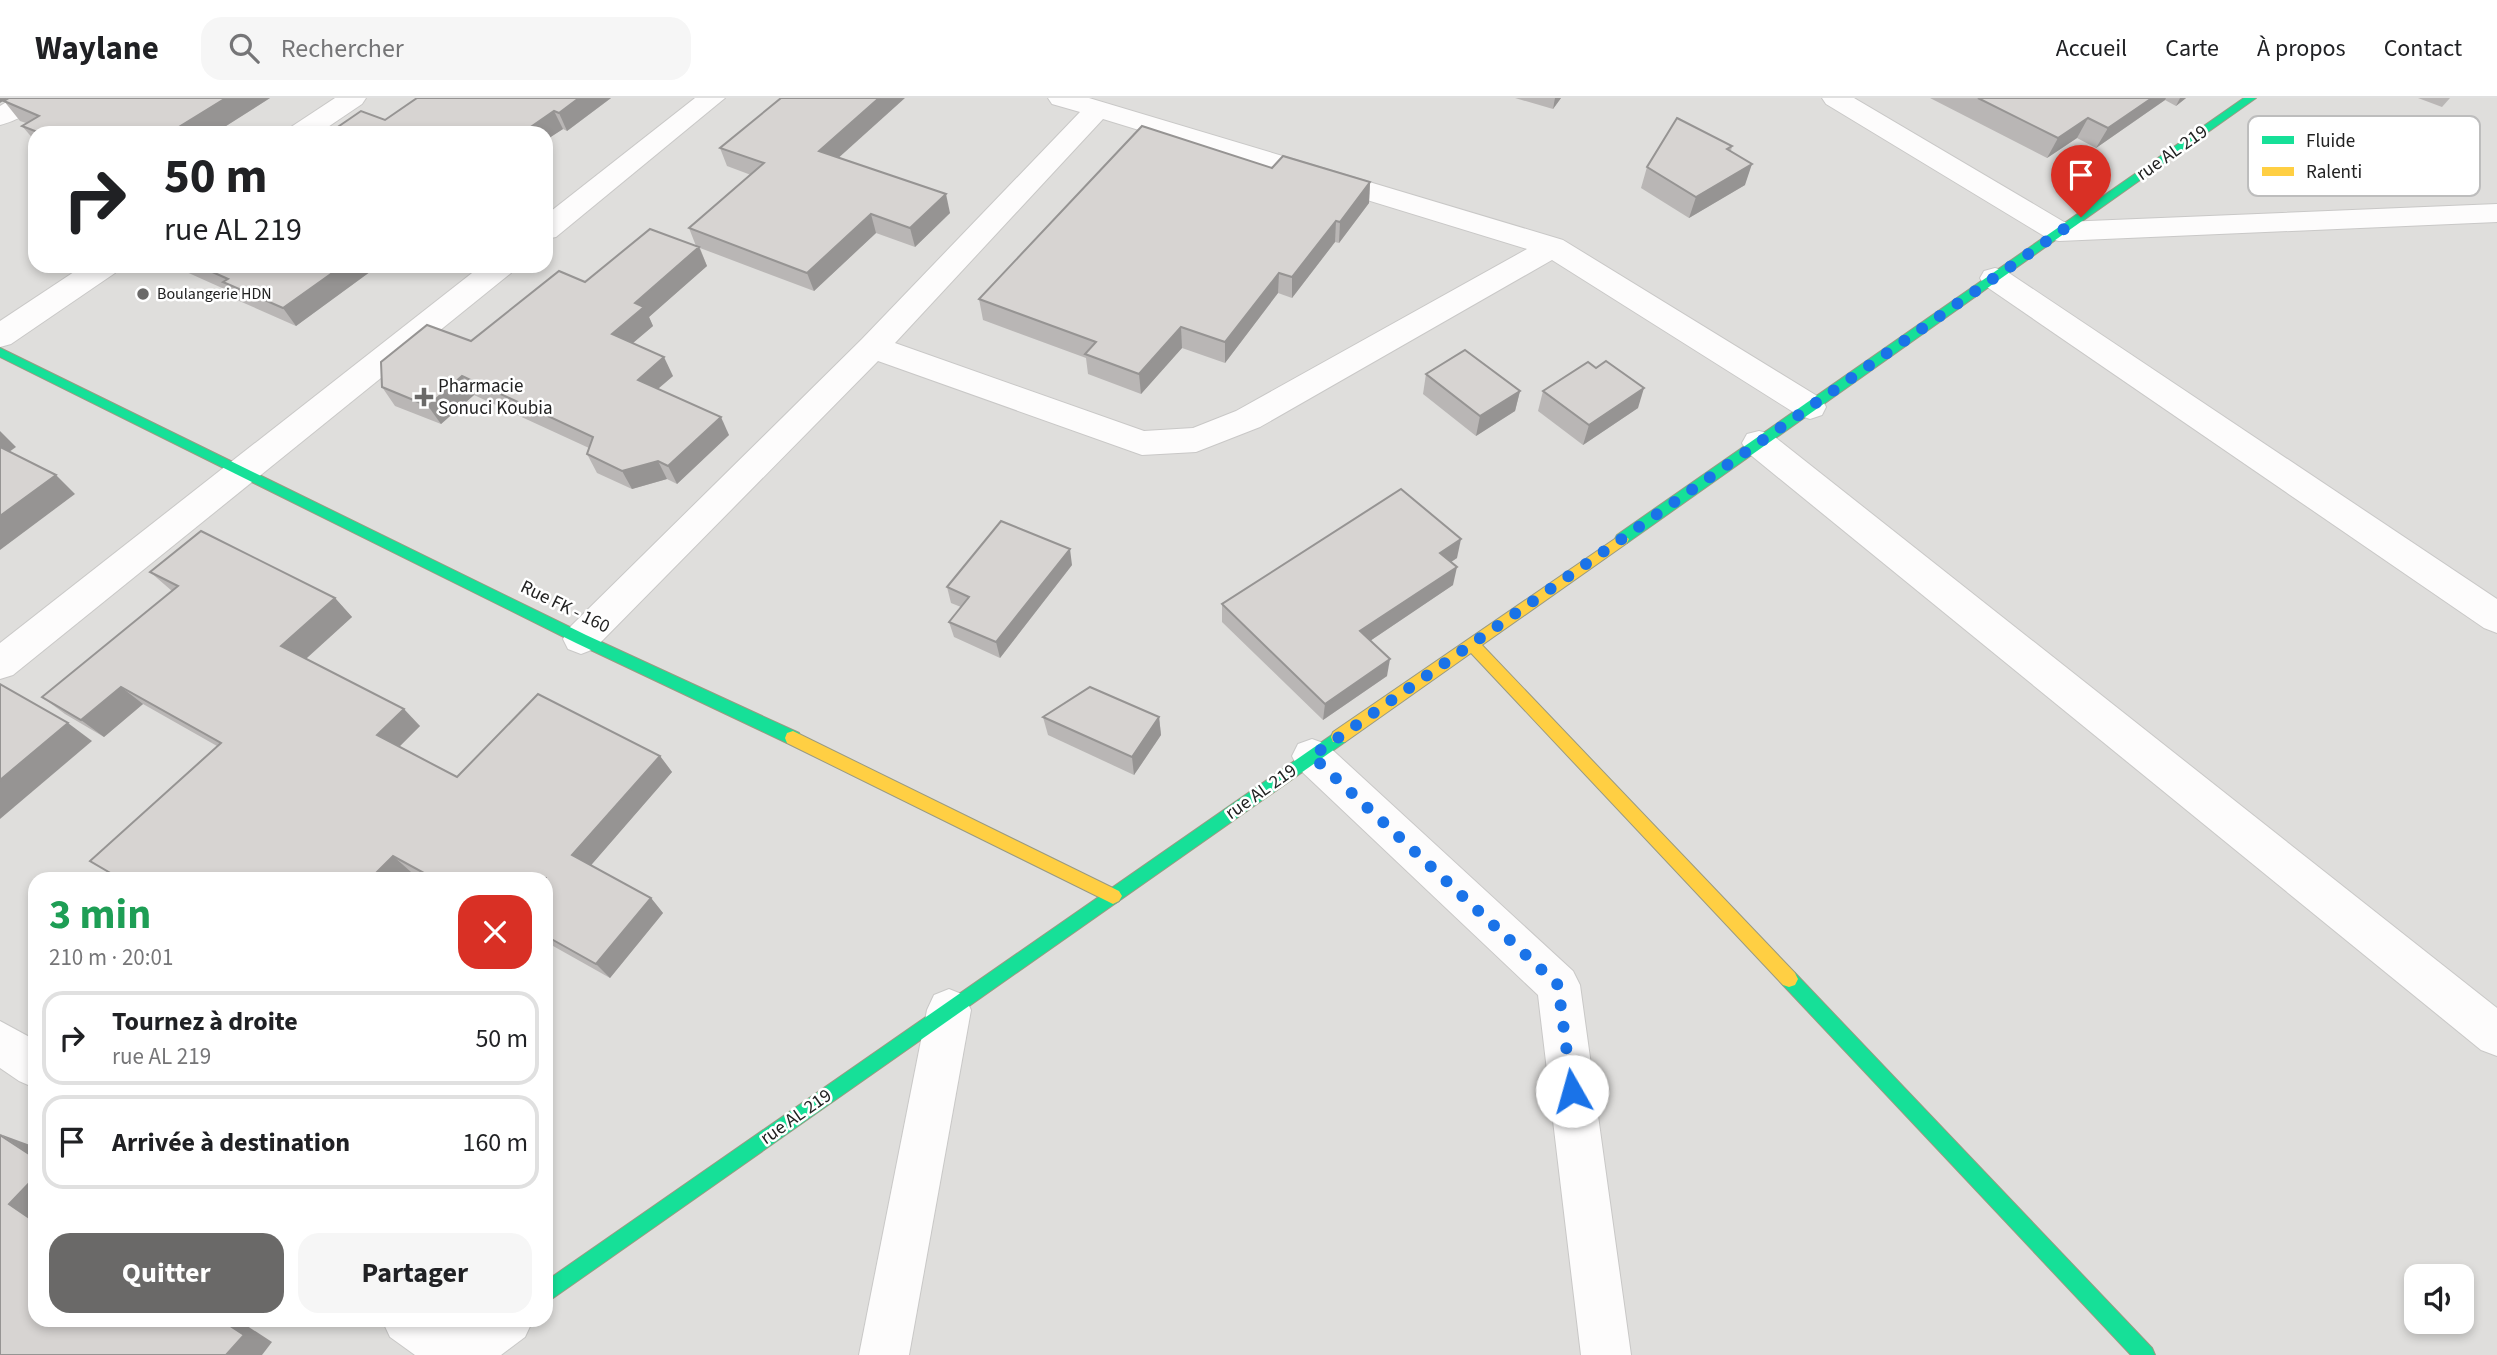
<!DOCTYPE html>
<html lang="fr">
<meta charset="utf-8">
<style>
body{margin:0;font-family:"Source Sans 3",sans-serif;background:#f6f6f6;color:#202124;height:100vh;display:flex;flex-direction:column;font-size:26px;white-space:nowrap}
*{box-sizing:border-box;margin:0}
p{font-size:23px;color:#757577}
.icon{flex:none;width:38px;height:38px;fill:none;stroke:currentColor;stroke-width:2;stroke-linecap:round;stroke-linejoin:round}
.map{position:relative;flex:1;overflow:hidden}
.drawer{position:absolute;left:28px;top:774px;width:525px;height:455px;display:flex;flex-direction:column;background:#fff;border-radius:21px;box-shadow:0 4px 10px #0003}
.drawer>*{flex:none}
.hud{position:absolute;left:28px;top:28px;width:525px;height:147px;border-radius:21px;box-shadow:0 4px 10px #0003;background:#fff;color:#202124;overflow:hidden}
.buttons{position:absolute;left:2404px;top:1166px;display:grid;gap:14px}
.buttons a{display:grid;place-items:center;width:70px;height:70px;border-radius:14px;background:#fff;box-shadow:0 4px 10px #0003;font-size:35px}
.pin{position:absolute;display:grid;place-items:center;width:60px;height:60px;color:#fff;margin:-72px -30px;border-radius:50% 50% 50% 0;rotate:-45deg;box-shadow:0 0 7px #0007}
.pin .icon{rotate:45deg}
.me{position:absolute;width:77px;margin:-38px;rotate:353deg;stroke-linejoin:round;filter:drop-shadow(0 0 5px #0008)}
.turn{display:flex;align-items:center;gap:24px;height:147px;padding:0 21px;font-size:32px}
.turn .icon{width:91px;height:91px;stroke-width:2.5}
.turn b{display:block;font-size:49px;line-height:60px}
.round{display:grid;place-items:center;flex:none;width:74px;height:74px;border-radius:21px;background:#f6f6f6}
.overview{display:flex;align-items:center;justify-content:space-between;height:119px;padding:0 21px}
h1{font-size:42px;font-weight:700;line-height:52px;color:#1e9e55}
.action{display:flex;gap:14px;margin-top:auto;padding:14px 21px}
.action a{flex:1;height:80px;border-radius:21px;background:#6a6968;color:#fff;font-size:28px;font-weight:700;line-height:80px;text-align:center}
.action a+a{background:#f6f6f6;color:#202124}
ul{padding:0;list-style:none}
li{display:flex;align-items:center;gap:21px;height:94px;margin:0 14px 10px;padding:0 7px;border:4px solid #e0e0e0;border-radius:21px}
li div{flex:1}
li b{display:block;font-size:26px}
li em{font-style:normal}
header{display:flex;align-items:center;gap:42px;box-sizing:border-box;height:98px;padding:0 35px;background:#fff;border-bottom:2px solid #e0e0e0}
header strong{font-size:33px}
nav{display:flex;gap:38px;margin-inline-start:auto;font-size:24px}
.search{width:490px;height:63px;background:#f6f6f6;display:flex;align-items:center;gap:18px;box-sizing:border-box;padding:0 24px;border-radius:21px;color:#757577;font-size:26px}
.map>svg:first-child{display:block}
.residential{fill:#dfdedc;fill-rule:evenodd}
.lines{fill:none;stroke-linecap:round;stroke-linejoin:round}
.street-casing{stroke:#c9c8c7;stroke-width:2}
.fast-casing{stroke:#999a82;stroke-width:2}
.slow-casing{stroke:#999a82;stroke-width:2}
.street{fill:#fdfcfc;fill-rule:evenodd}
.fast{fill:#16e098;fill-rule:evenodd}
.slow{fill:#ffcf43;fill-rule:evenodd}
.wall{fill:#b9b6b5}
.shaded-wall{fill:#969493}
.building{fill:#d7d4d2;stroke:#969493;stroke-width:2}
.route{stroke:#1a73e8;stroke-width:12;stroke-dasharray:0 21.6}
.poi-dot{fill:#6a6968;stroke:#fff;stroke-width:2.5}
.labels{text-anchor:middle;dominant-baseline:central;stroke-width:5;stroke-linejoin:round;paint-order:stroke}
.far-poi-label{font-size:16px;fill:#222;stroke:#fff;text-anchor:start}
.street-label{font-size:19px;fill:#222;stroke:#fff}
.poi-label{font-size:19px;fill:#222;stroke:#fff;text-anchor:start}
.key{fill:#fff;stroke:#bdbdbd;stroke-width:2}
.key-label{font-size:19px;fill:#222}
</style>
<header>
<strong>Waylane</strong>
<div class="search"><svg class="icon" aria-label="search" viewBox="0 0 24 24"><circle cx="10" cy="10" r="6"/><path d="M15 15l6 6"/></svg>Rechercher</div>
<nav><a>Accueil</a><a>Carte</a><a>À propos</a><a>Contact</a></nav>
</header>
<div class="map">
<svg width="2497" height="1257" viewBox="0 0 2497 1257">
<rect width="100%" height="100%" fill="#f0eeeb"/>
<path class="residential" d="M 0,0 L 2497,0 L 2497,1257 L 0,1257 ZM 35,35 L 546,35 L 546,168 L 35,168 ZM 35,780 L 546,780 L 546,1222 L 35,1222 ZM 2417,1178 L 2462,1178 L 2462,1223 L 2417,1223 Z"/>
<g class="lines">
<defs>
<g id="street">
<path d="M 13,0 L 45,0 C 37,13 15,23 0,27 L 0,8 Z"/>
<path d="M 335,0 L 366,0 L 362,6 L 319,35 L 287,35 L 291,29 Z"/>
<path d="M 695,0 L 725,0 L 556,139 L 546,141 L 546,117 Z"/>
<path d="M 1048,0 L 1089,0 L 1563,142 L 1822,301 L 1826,309 L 1822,317 L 1810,321 L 1798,317 L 1552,162 L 1260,329 L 1196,354 L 1142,357 L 878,263 L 594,551 L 581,556 L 568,551 L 563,541 L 568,531 L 862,241 L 1080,14 L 1052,6 ZM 1103,21 L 1527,151 L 1236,313 L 1193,330 L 1144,333 L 895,245 Z"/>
<path d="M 1822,0 L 1854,0 L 2064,124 L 2497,106 L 2497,124 L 2059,143 L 2049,141 L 1826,6 Z"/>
<path d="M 83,168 L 119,168 L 115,175 L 11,246 L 0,249 L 0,223 Z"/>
<path d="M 481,168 L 515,168 L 511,175 L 13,577 L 0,581 L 0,545 Z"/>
<path d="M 1995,170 L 2006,173 L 2497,501 L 2497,535 L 2484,530 L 1984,187 L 1980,180 L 1984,173 Z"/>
<path d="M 1759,333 L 1771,336 L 2497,910 L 2497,958 L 2481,952 L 1747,354 L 1742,345 L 1747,336 Z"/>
<path d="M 1312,641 L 1326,646 L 1573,873 L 1580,887 L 1631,1257 L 1581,1257 L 1538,897 L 1298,670 L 1292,658 L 1298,646 Z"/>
<path d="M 949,891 L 964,897 L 971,912 L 909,1257 L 859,1257 L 927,912 L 934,897 Z"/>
<path d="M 0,923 L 35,942 L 35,990 L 19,983 L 0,970 Z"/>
<path d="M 382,1222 L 450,1222 L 458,1227 L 466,1222 L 533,1222 L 525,1239 L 501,1257 L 415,1257 L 390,1239 Z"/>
</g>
<g id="fast">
<path d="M 2244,0 L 2256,0 L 1627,445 L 1617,445 L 1615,441 L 1617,437 Z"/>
<path d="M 0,250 L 586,537 L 799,635 L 801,640 L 799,645 L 787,645 L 576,545 L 0,259 Z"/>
<path d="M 1339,632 L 1345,634 L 1347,639 L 1345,644 L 546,1205 L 546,1183 Z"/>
<path d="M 1789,873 L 1795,875 L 2152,1250 L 2155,1257 L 2131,1257 L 1783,887 L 1780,881 L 1783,875 Z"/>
</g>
<g id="slow">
<path d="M 1622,436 L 1629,441 L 1627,445 L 1482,547 L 1795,875 L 1798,881 L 1795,887 L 1789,889 L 1783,887 L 1471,555 L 1345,644 L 1333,644 L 1331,639 L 1333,634 Z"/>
<path d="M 793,633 L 1119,793 L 1122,798 L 1119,803 L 1113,806 L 1107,803 L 787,645 L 785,640 L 787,635 Z"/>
</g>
</defs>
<use href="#street" class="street-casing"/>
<use href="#fast" class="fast-casing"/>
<use href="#slow" class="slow-casing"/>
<use href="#street" class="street"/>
<use href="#fast" class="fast"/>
<use href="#slow" class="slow"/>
</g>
<g class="wall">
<path d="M 270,0 L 215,35 L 35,35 L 35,43 L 22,28 L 26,25 L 20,23 L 4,3 Z"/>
<path d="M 417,0 L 611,0 L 567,33 L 563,31 L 546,42 L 546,35 L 385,22 Z"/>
<path d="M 1515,0 L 1561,0 L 1553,11 Z"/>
<path d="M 1930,0 L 2186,0 L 2176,8 L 2165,2 L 2096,50 L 2077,40 L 2047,60 Z"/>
<path d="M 2418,0 L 2450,0 L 2442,9 Z"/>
<path d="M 1732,48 L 1731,53 L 1745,87 L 1689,120 L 1641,90 L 1647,69 Z"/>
<path d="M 720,50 L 838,60 L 950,115 L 915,149 L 876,135 L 814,193 L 700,150 L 707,168 L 649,219 L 653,228 L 633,245 L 673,278 L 658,291 L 729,337 L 677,386 L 667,381 L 632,391 L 597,375 L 587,356 L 589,350 L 474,297 L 441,326 L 395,308 L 382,289 L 585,184 L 696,148 L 689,130 L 751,77 L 727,68 Z"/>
<path d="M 1370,84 L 1369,105 L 1339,145 L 1335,144 L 1292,200 L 1278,195 L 1225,265 L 1182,250 L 1141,296 L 1088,276 L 1086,260 L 983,222 L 979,201 Z"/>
<path d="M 173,168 L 378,168 L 296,228 L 237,202 L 231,194 Z"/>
<path d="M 1426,276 L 1520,293 L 1515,313 L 1476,338 L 1423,296 Z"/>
<path d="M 1543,293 L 1638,310 L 1583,347 L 1538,313 Z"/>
<path d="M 1457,460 L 1451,464 L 1453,487 L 1370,543 L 1387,578 L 1323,622 L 1222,524 L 1222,506 Z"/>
<path d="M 1072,467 L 1000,560 L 954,539 L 949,524 L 961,509 L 951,505 L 947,489 Z"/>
<path d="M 150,474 L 335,500 L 352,519 L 306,561 L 420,628 L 399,649 L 457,679 L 660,658 L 672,674 L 591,767 L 651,800 L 663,815 L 610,880 L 546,844 L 546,780 L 423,780 L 411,774 L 404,780 L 118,780 L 90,763 L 217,648 L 143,606 L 104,639 L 65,616 L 42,599 L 172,493 Z"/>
<path d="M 1043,619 L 1159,619 L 1161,637 L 1134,677 L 1048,637 Z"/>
</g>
<g class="shaded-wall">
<path d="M 0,0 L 8,0 L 0,5 Z"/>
<path d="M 226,0 L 270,0 L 215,35 L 169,35 Z"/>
<path d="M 579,0 L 611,0 L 567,33 L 559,15 Z"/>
<path d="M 879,0 L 905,0 L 825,72 L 819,53 Z"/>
<path d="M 1555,0 L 1561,0 L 1553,11 Z"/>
<path d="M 2152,0 L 2166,0 L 2165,2 L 2096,50 L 2108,30 Z"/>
<path d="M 2180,0 L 2186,0 L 2176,8 Z"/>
<path d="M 554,13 L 563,31 L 546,42 L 546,35 L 522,35 Z"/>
<path d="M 2088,20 L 2077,40 L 2047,60 L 2058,40 Z"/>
<path d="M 1752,66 L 1745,87 L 1689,120 L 1696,99 Z"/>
<path d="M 1370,84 L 1369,105 L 1339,145 L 1340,124 Z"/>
<path d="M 946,96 L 950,115 L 915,149 L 910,130 Z"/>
<path d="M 871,116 L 876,135 L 814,193 L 807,175 Z"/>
<path d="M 1336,123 L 1335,144 L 1292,200 L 1292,179 Z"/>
<path d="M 699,149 L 707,168 L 649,219 L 653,228 L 621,255 L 612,236 L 635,205 Z"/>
<path d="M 342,168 L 378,168 L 296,228 L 283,210 Z"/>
<path d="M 1279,175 L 1278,195 L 1225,265 L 1225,244 Z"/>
<path d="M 1181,229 L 1182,250 L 1141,296 L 1139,276 Z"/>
<path d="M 664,259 L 673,278 L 647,300 L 638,282 Z"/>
<path d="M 462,278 L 474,297 L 441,326 L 428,308 Z"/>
<path d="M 1644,290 L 1638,310 L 1583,347 L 1589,327 Z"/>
<path d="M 1520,293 L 1515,313 L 1476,338 L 1480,318 Z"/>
<path d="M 721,319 L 729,337 L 677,386 L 668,368 Z"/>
<path d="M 0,333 L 16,349 L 2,359 L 0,357 Z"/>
<path d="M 658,363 L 667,381 L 632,391 L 622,373 Z"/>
<path d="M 56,377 L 75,396 L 0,452 L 0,418 Z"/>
<path d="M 1461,441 L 1457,460 L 1437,473 L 1440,455 Z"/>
<path d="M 1070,451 L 1072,467 L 1000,560 L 996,544 Z"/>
<path d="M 1457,469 L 1453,487 L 1358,551 L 1360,533 Z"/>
<path d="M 335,500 L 352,519 L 299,567 L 281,548 Z"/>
<path d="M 1390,561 L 1387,578 L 1323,622 L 1325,606 Z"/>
<path d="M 121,589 L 143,606 L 104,639 L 81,622 Z"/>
<path d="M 404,611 L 420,628 L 394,654 L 377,637 Z"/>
<path d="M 1159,619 L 1161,637 L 1134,677 L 1132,659 Z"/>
<path d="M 68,625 L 92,643 L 0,721 L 0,682 Z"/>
<path d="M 660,658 L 672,674 L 586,773 L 572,757 Z"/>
<path d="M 393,758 L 411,774 L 404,780 L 371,780 Z"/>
<path d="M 651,800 L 663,815 L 610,880 L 596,866 Z"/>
<path d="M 0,1036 L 30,1047 L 35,1051 L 35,1060 Z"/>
<path d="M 35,1079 L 35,1124 L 9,1106 Z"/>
<path d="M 221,1222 L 238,1222 L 272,1244 L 262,1257 L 226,1257 Z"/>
</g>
<g class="building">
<path d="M 9,0 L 226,0 L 169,35 L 40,35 L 22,28 L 39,18 L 4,3 Z"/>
<path d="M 417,0 L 579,0 L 559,15 L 554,13 L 522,35 L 329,35 L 361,13 L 385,22 Z"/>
<path d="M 781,0 L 879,0 L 819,53 L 946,96 L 910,130 L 871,116 L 807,175 L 689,130 L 764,65 L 720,50 Z"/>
<path d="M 1978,0 L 2152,0 L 2108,30 L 2088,20 L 2058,40 Z"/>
<path d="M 1677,20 L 1732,48 L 1727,51 L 1752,66 L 1696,99 L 1647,69 Z"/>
<path d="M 1142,28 L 1272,70 L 1283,58 L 1370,84 L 1340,124 L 1336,123 L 1292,179 L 1279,175 L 1225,244 L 1181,229 L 1139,276 L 1085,256 L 1096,244 L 979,201 Z"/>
<path d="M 650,131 L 699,149 L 635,205 L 644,209 L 612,236 L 664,259 L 638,282 L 721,319 L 668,368 L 658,363 L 622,373 L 587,356 L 593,339 L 462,278 L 428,308 L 382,289 L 381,264 L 427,227 L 471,243 L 559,173 L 585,184 Z"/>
<path d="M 199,168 L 342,168 L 283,210 L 223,184 L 228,181 Z"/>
<path d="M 1465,252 L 1520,293 L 1480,318 L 1426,276 Z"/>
<path d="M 1606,263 L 1644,290 L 1589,327 L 1543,293 L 1588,264 L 1596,270 Z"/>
<path d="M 0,349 L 56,377 L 0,418 Z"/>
<path d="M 1401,391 L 1461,441 L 1440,455 L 1457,469 L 1360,533 L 1390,561 L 1325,606 L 1222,506 Z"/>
<path d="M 1001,423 L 1070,451 L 996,544 L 949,524 L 969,499 L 947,489 Z"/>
<path d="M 201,433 L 335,500 L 281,548 L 404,611 L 377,637 L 457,679 L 538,596 L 660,658 L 572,757 L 651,800 L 596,866 L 546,838 L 546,780 L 433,780 L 393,758 L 371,780 L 119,780 L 90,763 L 221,645 L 121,589 L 81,622 L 42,599 L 178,488 L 150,474 Z"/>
<path d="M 0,586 L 68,625 L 0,682 Z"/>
<path d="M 1090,589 L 1159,619 L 1132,659 L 1043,619 Z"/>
<path d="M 0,1037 L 35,1060 L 35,1079 L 9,1106 L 35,1124 L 35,1222 L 221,1222 L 244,1237 L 226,1257 L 0,1257 Z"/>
</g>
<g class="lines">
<path class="route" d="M 1572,993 L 1558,887 L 1312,658 L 2081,119"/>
</g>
<g class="poi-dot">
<circle cx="143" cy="196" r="7"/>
<path d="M420.5 288.5h7v7h7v7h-7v7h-7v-7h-7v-7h7z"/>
</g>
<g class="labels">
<g class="far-poi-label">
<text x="157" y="196">Boulangerie HDN</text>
</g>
<g class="street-label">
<text transform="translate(2172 55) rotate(-35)">rue AL 219</text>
<text transform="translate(565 509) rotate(26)">Rue FK - 160</text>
<text transform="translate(1261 694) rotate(-35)">rue AL 219</text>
<text transform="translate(796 1019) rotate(-35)">rue AL 219</text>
</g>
<g class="poi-label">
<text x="438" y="288">Pharmacie<tspan x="438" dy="22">Sonuci Koubia</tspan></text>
</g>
</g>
<rect x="2248" y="18" width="232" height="80" rx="10" class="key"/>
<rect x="2262" y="38" width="32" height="8" fill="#16e098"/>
<rect x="2262" y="69" width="32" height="9" fill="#ffcf43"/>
<g class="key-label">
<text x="2306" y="49">Fluide</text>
<text x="2306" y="80">Ralenti</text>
</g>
</svg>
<div class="buttons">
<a><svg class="icon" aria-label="sound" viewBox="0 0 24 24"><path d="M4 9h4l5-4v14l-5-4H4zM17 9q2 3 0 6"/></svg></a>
</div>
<div class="pin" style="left:2081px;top:119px;background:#d93025"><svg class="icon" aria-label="arrive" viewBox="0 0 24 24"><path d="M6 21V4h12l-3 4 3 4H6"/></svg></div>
<svg class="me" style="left:1572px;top:993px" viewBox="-20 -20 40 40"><circle r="19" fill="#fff"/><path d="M0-13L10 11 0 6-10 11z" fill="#1a73e8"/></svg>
<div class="hud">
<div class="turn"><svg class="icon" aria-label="right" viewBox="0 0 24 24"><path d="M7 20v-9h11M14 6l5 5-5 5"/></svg><div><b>50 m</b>rue AL 219</div></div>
</div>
<section class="drawer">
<div class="overview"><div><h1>3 min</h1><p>210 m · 20:01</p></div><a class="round" style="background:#d93025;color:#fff"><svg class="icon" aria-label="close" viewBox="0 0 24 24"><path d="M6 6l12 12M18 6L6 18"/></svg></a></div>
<ul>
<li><svg class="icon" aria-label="right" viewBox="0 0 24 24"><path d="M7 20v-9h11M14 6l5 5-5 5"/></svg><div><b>Tournez à droite</b><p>rue AL 219</p></div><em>50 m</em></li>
<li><svg class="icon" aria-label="arrive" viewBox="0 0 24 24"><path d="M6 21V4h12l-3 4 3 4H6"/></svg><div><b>Arrivée à destination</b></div><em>160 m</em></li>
</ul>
<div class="action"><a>Quitter</a><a>Partager</a></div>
</section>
</div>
